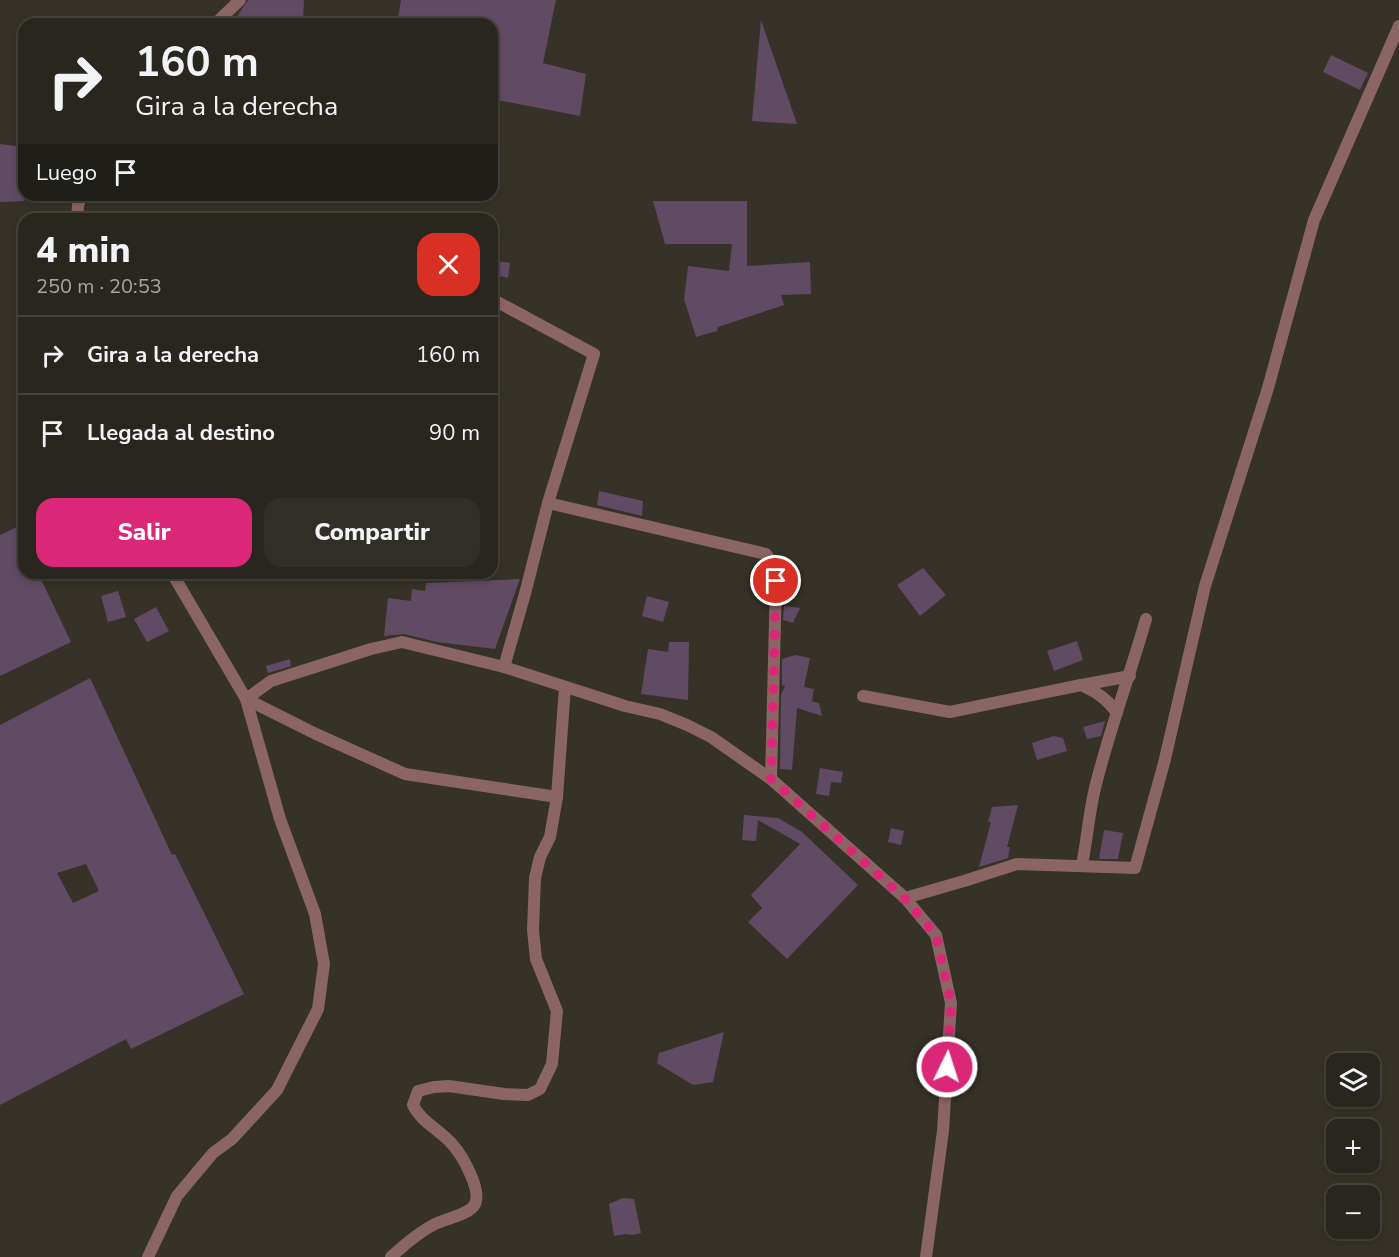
<!DOCTYPE html>
<html lang="es">
<meta charset="utf-8">
<style>
body{margin:0;font-family:"Nunito Sans",sans-serif;background:#302e27;color:#f1f3f6;height:100vh;display:flex;flex-direction:column;font-size:22px;white-space:nowrap}
*{box-sizing:border-box;margin:0}
p{font-size:20px;color:#a5a5a4}
.icon{flex:none;width:33px;height:33px;fill:none;stroke:currentColor;stroke-width:2;stroke-linecap:round;stroke-linejoin:round}
.map{position:relative;flex:1;overflow:hidden}
.sheet{position:absolute;left:18px;top:213px;width:480px;height:366px;display:flex;flex-direction:column;background:#28261e;border-radius:18px;box-shadow:0 3px 9px #0003,0 0 0 2px #44433c}
.sheet>*{flex:none}
.guide{position:absolute;left:18px;top:18px;width:480px;height:183px;border-radius:18px;box-shadow:0 3px 9px #0003,0 0 0 2px #44433c;background:#28261e;color:#f1f3f6;overflow:hidden}
.buttons{position:absolute;left:1326px;top:1053px;display:grid;gap:12px}
.buttons a{display:grid;place-items:center;width:54px;height:54px;border-radius:12px;background:#28261e;box-shadow:0 3px 9px #0003,0 0 0 2px #44433c;font-size:30px}
.pin{position:absolute;display:grid;place-items:center;width:51px;height:51px;color:#fff;margin:-26px;border:3px solid #fff;border-radius:50%;box-shadow:0 2px 6px #0007}
.me{position:absolute;width:66px;margin:-33px;rotate:4deg;stroke-linejoin:round;filter:drop-shadow(0 0 4px #0008)}
.turn{display:flex;align-items:center;gap:21px;height:126px;padding:0 18px;font-size:27px}
.turn .icon{width:78px;height:78px;stroke-width:2.5}
.turn b{display:block;font-size:42px;line-height:51px}
.then{display:flex;align-items:center;height:57px;padding:0 18px;background:#0003;gap:12px;font-size:22px}
.round{display:grid;place-items:center;flex:none;width:63px;height:63px;border-radius:18px;background:#302e27}
.summary{display:flex;align-items:center;justify-content:space-between;height:102px;padding:0 18px}
h1{font-size:36px;font-weight:800;line-height:45px}
.cta{display:flex;gap:12px;margin-top:auto;padding:12px 18px}
.cta a{flex:1;height:69px;border-radius:18px;background:#db2777;color:#fff;font-size:24px;font-weight:800;line-height:69px;text-align:center}
.cta a+a{background:#302e27;color:#f1f3f6}
ul{padding:0;list-style:none}
li{display:flex;align-items:center;gap:18px;height:78px;padding:0 18px;border-top:2px solid #44433c}
li div{flex:1}
li b{display:block;font-size:22px}
li em{font-style:normal}
.map>svg:first-child{display:block}
.building{fill:#614a63;fill-rule:evenodd}
.lines{fill:none;stroke-linecap:round;stroke-linejoin:round}
.minor{stroke:#8b6563;stroke-width:12}
.tertiary{stroke:#8b6563;stroke-width:12}
.route{stroke:#db2777;stroke-width:10;stroke-dasharray:0 18}
</style>
<div class="map">
<svg width="1399" height="1257" viewBox="0 0 1399 1257">
<rect width="100%" height="100%" fill="#363228"/>
<g class="building">
<path d="M 248,0 L 304,0 L 303,24 L 232,24 Z"/>
<path d="M 401,0 L 556,0 L 543,63 L 586,74 L 580,116 L 492,99 L 492,24 L 397,24 Z"/>
<path d="M 761,20 L 797,124 L 752,121 Z"/>
<path d="M 1331,55 L 1368,73 L 1360,90 L 1323,72 Z"/>
<path d="M 0,144 L 24,147 L 24,201 L 0,202 Z"/>
<path d="M 653,201 L 747,201 L 747,266 L 810,262 L 811,294 L 781,295 L 784,305 L 718,327 L 717,331 L 696,337 L 684,299 L 688,266 L 729,271 L 732,244 L 665,244 Z"/>
<path d="M 493,260 L 510,263 L 508,278 L 492,274 Z"/>
<path d="M 599,491 L 643,501 L 642,516 L 597,505 Z"/>
<path d="M 17,527 L 24,543 L 24,573 L 38,573 L 71,642 L 0,676 L 0,535 Z"/>
<path d="M 923,568 L 946,595 L 920,616 L 897,585 Z"/>
<path d="M 520,579 L 495,649 L 437,642 L 404,634 L 384,636 L 388,598 L 411,601 L 412,589 L 425,591 L 426,583 Z"/>
<path d="M 118,591 L 126,617 L 108,622 L 101,596 Z"/>
<path d="M 647,596 L 669,602 L 663,622 L 642,616 Z"/>
<path d="M 784,606 L 800,608 L 793,623 L 783,620 Z"/>
<path d="M 156,607 L 169,631 L 147,642 L 134,619 Z"/>
<path d="M 1077,641 L 1083,660 L 1054,671 L 1047,651 Z"/>
<path d="M 669,642 L 689,642 L 688,700 L 641,694 L 648,649 L 668,652 Z"/>
<path d="M 795,655 L 810,658 L 804,687 L 814,689 L 812,701 L 819,703 L 822,716 L 797,708 L 792,770 L 780,769 L 781,695 L 785,686 L 782,685 L 782,659 Z"/>
<path d="M 290,659 L 291,666 L 268,673 L 266,666 Z"/>
<path d="M 90,678 L 172,855 L 175,854 L 244,994 L 131,1049 L 126,1039 L 0,1105 L 0,725 ZM 86,864 L 99,891 L 73,903 L 57,873 Z"/>
<path d="M 1105,721 L 1101,736 L 1087,739 L 1083,727 Z"/>
<path d="M 1054,736 L 1063,738 L 1067,751 L 1037,760 L 1032,743 Z"/>
<path d="M 820,768 L 843,772 L 841,783 L 831,782 L 829,796 L 816,794 Z"/>
<path d="M 1018,805 L 1007,847 L 1010,847 L 1008,858 L 979,867 L 991,822 L 988,822 L 992,807 Z"/>
<path d="M 744,815 L 778,818 L 802,832 L 858,885 L 787,959 L 748,922 L 762,908 L 751,895 L 800,844 L 758,820 L 756,841 L 742,840 Z"/>
<path d="M 891,828 L 904,831 L 901,845 L 888,842 Z"/>
<path d="M 1104,830 L 1123,833 L 1118,859 L 1099,859 Z"/>
<path d="M 724,1032 L 713,1082 L 693,1085 L 657,1063 L 659,1053 Z"/>
<path d="M 623,1198 L 634,1199 L 641,1233 L 633,1235 L 626,1234 L 614,1236 L 609,1204 Z"/>
</g>
<g class="lines">
<g class="minor">
<path d="M 492,299 L 594,354 L 548,503 L 526,590 L 504,667"/>
<path d="M 548,503 L 766,554 L 775,567 L 776,581 L 771,779"/>
<path d="M 1082,685 L 1130,676"/>
<path d="M 565,687 L 557,797 L 405,774 L 316,734 L 246,699 L 271,681 L 371,649 L 402,642 L 504,667 L 625,706 L 660,714 L 687,725 L 711,737 L 771,779 L 905,898 L 936,935 L 951,1003 L 943,1131 L 926,1257"/>
<path d="M 863,696 L 950,712 L 1081,685 C 1097,692 1107,699 1117,713"/>
<path d="M 1082,865 C 1087,840 1089,813 1095,788 C 1109,731 1130,675 1146,619"/>
<path d="M 905,898 L 964,881 L 1017,864 L 1135,868 L 1164,763 L 1205,586 L 1268,388 L 1314,220 L 1399,26"/>
<path d="M 391,1257 C 404,1245 419,1232 435,1224 C 447,1218 464,1216 473,1207 C 485,1194 462,1155 452,1144 C 440,1130 421,1122 413,1105 L 418,1091 L 434,1087 L 449,1086 L 504,1094 L 528,1095 L 540,1089 L 552,1064 L 557,1011 L 536,959 L 533,930 L 535,878 L 540,857 L 550,837 L 557,797"/>
</g>
<g class="tertiary">
<path d="M 215,24 L 240,0"/>
<path d="M 77,219 L 78,205 L 82,195"/>
<path d="M 148,1257 L 177,1196 L 213,1153 L 232,1139 L 277,1090 L 318,1009 L 324,964 L 315,914 L 280,819 L 246,699 L 172,573"/>
</g>
</g>
<g class="lines">
<path class="route" d="M 776,581 L 771,779 L 904,898 L 936,935 L 951,1003 L 947,1067"/>
</g>
</svg>
<div class="buttons">
<a><svg class="icon" aria-label="layers" viewBox="0 0 24 24"><path d="M12 4l9 5-9 5-9-5zM3 14l9 5 9-5"/></svg></a>
<a>+</a>
<a>−</a>
</div>
<div class="pin" style="left:776px;top:581px;background:#d93025"><svg class="icon" aria-label="arrive" viewBox="0 0 24 24"><path d="M6 21V4h12l-3 4 3 4H6"/></svg></div>
<svg class="me" style="left:947px;top:1067px" viewBox="-20 -20 40 40"><circle r="17" fill="#db2777" stroke="#fff" stroke-width="3"/><path d="M0-11L8 9 0 5-8 9z" fill="#fff"/></svg>
<div class="guide">
<div class="turn"><svg class="icon" aria-label="right" viewBox="0 0 24 24"><path d="M7 20v-9h11M14 6l5 5-5 5"/></svg><div><b>160 m</b>Gira a la derecha</div></div>
<div class="then">Luego<svg class="icon" aria-label="arrive" viewBox="0 0 24 24"><path d="M6 21V4h12l-3 4 3 4H6"/></svg></div>
</div>
<section class="sheet">
<div class="summary"><div><h1>4 min</h1><p>250 m · 20:53</p></div><a class="round" style="background:#d93025;color:#fff"><svg class="icon" aria-label="close" viewBox="0 0 24 24"><path d="M6 6l12 12M18 6L6 18"/></svg></a></div>
<ul>
<li><svg class="icon" aria-label="right" viewBox="0 0 24 24"><path d="M7 20v-9h11M14 6l5 5-5 5"/></svg><div><b>Gira a la derecha</b></div><em>160 m</em></li>
<li><svg class="icon" aria-label="arrive" viewBox="0 0 24 24"><path d="M6 21V4h12l-3 4 3 4H6"/></svg><div><b>Llegada al destino</b></div><em>90 m</em></li>
</ul>
<div class="cta"><a>Salir</a><a>Compartir</a></div>
</section>
</div>
